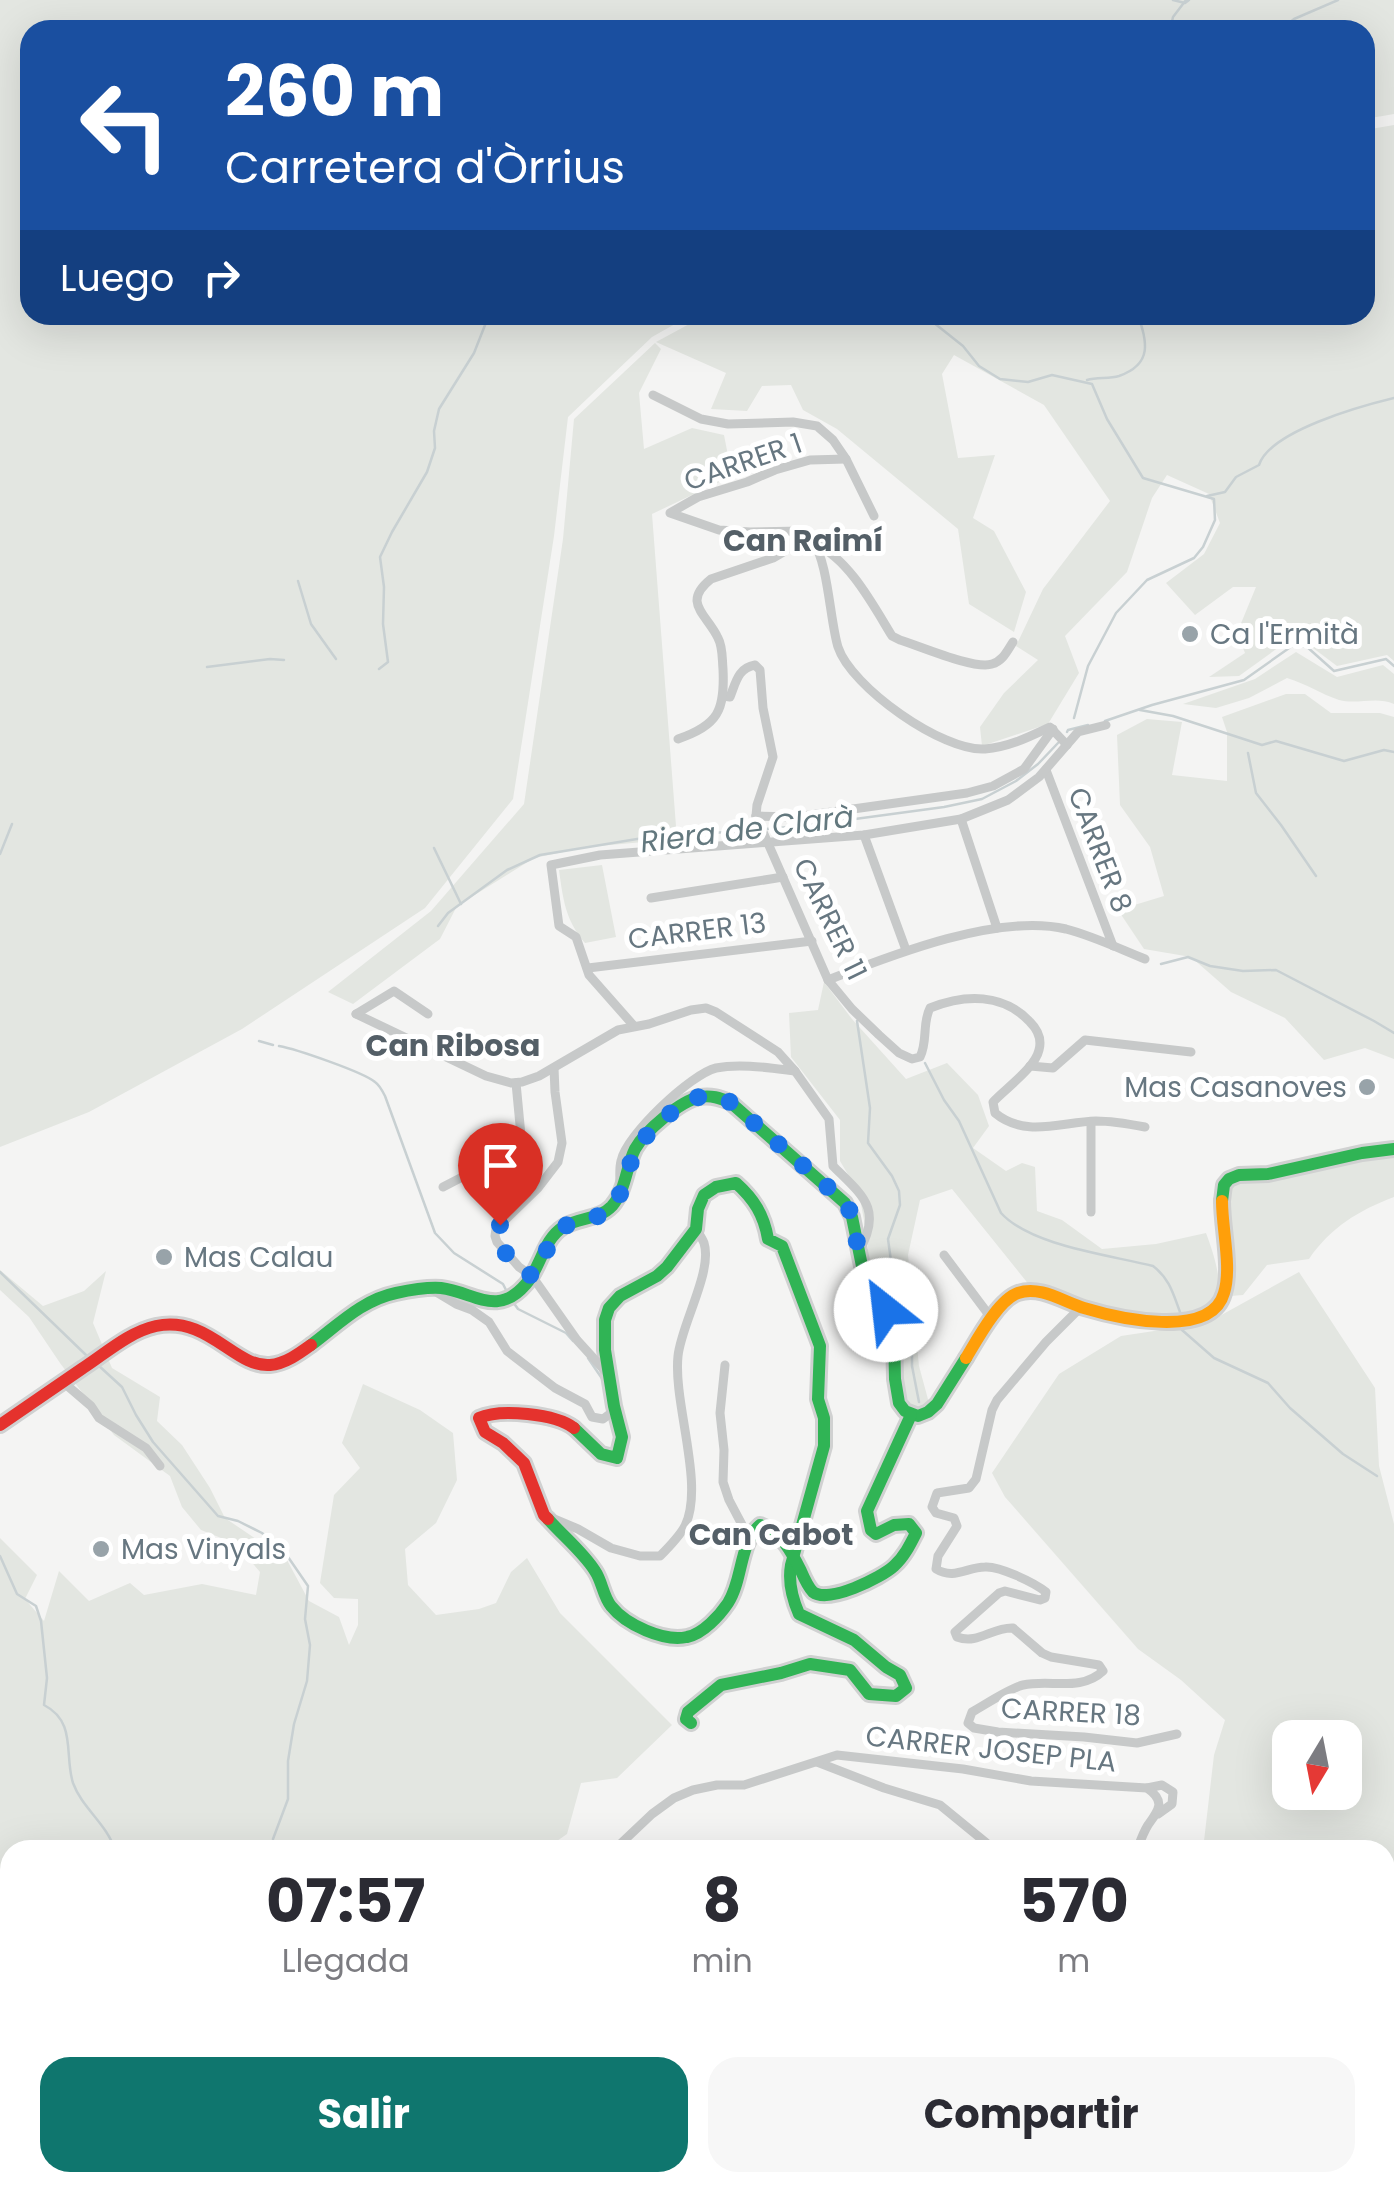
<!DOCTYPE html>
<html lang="es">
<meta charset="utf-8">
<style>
body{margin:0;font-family:Poppins,sans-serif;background:#f7f7f7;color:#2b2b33;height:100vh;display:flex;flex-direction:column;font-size:38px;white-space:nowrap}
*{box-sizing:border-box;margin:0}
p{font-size:32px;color:#7c7c81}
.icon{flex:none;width:55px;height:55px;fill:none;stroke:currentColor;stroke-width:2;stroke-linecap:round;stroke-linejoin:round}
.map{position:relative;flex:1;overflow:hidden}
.drawer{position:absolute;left:0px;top:1840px;width:1395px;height:352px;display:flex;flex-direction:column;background:#fff;border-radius:30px 30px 0 0;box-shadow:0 10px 40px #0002}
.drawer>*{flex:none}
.top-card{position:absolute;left:20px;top:20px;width:1355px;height:305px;border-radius:30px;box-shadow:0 10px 40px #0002;background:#1a4fa0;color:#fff;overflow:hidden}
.needle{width:65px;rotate:190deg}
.controls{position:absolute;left:1272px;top:1720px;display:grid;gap:20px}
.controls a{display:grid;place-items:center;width:90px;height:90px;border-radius:20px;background:#fff;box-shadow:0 10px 40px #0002;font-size:50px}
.pin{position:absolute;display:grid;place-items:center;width:85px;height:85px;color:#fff;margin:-102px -42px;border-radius:50% 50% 50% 0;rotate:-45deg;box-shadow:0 0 10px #0007}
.pin .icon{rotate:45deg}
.me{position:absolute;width:110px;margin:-55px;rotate:331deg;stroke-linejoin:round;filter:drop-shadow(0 0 8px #0008)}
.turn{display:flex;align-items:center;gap:35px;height:210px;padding:0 40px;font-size:45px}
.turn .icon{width:130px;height:130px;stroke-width:2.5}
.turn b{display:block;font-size:70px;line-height:85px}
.then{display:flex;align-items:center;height:95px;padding:0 40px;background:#0003;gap:20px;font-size:38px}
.eta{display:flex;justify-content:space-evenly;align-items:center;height:170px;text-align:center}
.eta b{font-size:60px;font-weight:700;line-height:70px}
.button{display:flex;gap:20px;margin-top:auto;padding:20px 40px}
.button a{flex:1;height:115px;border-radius:30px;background:#0f766e;color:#fff;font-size:40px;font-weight:700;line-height:115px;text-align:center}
.button a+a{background:#f7f7f7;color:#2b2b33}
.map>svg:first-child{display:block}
.green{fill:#e3e6e1;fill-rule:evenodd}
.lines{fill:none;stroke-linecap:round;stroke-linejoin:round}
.stream{stroke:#c8d0d2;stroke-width:2.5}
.fast-casing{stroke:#d0d1d1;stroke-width:18}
.slow-casing{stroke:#d0d1d1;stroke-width:18}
.jam-casing{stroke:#d0d1d1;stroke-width:18}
.street{stroke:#c7c9c9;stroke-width:9}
.fast{stroke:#30b455;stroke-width:12}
.slow{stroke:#ff9f0a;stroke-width:12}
.jam{stroke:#e5322d;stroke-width:12}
.route{stroke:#1a73e8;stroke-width:18;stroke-dasharray:0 32.4}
.poi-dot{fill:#98a3a9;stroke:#fff;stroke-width:4}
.labels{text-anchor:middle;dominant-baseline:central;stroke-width:10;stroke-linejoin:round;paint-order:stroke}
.street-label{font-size:28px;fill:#677781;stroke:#fff}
.poi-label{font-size:28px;fill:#677781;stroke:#fff;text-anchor:start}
.neighbourhood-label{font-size:30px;font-weight:bold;fill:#545f67;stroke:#fff}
.water-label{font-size:30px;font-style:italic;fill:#63787e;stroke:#fff}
</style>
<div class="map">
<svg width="1394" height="2192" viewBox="0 0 1394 2192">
<rect width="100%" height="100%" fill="#f4f4f3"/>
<g class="green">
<path d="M 0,0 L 1394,0 L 1394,114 L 1365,119 L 1365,30 L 30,30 L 30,315 L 691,315 L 652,337 L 568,417 L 554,536 L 513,799 L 425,908 L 242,1029 L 89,1112 L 0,1147 Z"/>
<path d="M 1394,125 L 1394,661 L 1387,655 L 1337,666 L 1305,642 L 1286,642 L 1239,676 L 1209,677 L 1245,653 L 1237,633 L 1256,587 L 1233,587 L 1195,615 L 1166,583 L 1204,554 L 1220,523 L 1209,494 L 1167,475 L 1152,498 L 1127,572 L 1065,636 L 1079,673 L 1048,724 L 982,746 L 980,727 L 1004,693 L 1038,660 L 1016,646 L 1043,589 L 1110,501 L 1044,405 L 954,355 L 942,374 L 958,458 L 995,455 L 973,518 L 994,531 L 1026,592 L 1014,632 L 969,604 L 958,529 L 837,429 L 803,410 L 791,385 L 762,386 L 747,411 L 711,409 L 726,373 L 656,342 L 706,315 L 1365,315 L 1365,130 Z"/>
<path d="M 655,343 L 661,349 L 639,393 L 644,449 L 692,428 L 724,435 L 732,476 L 652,514 L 677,839 L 588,847 L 534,858 L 457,906 L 440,939 L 353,1004 L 328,992 L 431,911 L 524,804 L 563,539 L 574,419 Z"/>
<path d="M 1296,652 L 1337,677 L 1383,665 L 1394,674 L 1394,704 C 1376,696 1357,705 1339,700 C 1321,694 1307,684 1287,678 L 1249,698 L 1216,708 L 1183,704 L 1255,679 Z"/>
<path d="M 1286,694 L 1305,694 L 1331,713 L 1380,713 L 1394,717 L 1394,1059 L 1365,1048 L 1324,1060 L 1285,1018 L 1231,992 L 1191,957 L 1144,949 L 1118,910 L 1164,896 L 1150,847 L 1120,805 L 1117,735 L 1147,719 L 1182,722 L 1172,775 L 1227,781 L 1227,732 L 1222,717 Z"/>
<path d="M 602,865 L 616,937 L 585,943 C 565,920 563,898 559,870 Z"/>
<path d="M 824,982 L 852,1019 L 906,1079 L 947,1063 L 978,1095 L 989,1126 L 973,1148 L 1006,1171 L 1022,1163 L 1035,1167 L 1037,1211 L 1062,1220 L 1102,1249 L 1156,1244 L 1206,1233 C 1211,1246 1221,1275 1218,1288 C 1215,1301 1200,1309 1191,1317 L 1154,1316 L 1079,1303 L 1030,1286 L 952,1189 L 920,1200 L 908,1255 L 919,1366 L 929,1403 L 915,1411 L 905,1395 L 901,1361 L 900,1318 L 869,1268 L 867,1237 L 859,1193 L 840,1161 L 840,1120 L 791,1057 L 789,1013 L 818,1010 Z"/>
<path d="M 1394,1155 L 1394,1197 C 1359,1210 1330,1228 1309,1259 L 1267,1265 L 1243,1295 L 1230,1296 C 1231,1290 1233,1285 1234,1279 C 1236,1248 1214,1210 1236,1181 L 1246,1182 L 1294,1174 Z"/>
<path d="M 0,1270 L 43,1306 L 84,1291 L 106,1271 L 93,1323 L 112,1368 L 160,1397 L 157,1421 L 182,1445 L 210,1488 L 225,1518 L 287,1560 L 309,1601 L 339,1617 L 349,1645 L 358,1625 L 358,1599 L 334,1598 L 320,1583 L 334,1495 L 360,1468 L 342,1443 L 363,1384 L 420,1410 L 453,1433 L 457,1480 L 436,1523 L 405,1549 L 408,1585 L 436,1615 L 479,1609 L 496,1603 L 511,1572 L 527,1558 L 560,1613 L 672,1725 L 617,1778 L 581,1783 L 567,1834 L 544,1850 L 10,1850 L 10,2182 L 34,2183 L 0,2184 L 0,1538 L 37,1575 L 25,1599 L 44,1621 L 59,1571 L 89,1601 L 130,1583 L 144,1595 L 202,1584 L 256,1595 L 260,1572 L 236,1544 L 201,1530 L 182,1507 L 170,1476 L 114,1435 L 60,1363 L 29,1317 L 0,1290 Z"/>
<path d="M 1299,1272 L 1375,1388 L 1379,1466 L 1394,1524 L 1394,2192 L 1280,2192 L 1268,2183 L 1385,2182 L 1385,1850 L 1199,1850 L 1204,1841 L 1214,1755 L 1225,1720 L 1181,1680 L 1138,1649 L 1005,1497 L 992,1473 L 1059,1374 L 1121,1336 L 1207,1323 ZM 1290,1738 L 1345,1738 L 1345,1792 L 1290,1792 Z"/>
<path d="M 876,2182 L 1242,2182 L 1253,2192 L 867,2192 Z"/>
</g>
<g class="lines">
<g class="stream">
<path d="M 1173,0 L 1185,3 L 1189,0"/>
<path d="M 1170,30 L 1173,17 L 1186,0"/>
<path d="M 1281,30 L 1294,19 L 1338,0"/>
<path d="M 924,315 L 963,346 L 979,366 L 1000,379 L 1028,382 L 1052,375 L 1092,384 L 1107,419 L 1143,478 L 1214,499 L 1215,520 L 1203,547 L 1194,558 L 1147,580 L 1116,613 L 1088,666 L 1074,718"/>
<path d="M 1087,380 C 1097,377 1109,379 1119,376 C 1153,364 1147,342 1138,315"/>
<path d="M 1207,496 L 1225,492 L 1236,477 L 1259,465 C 1270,431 1361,406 1394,398"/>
<path d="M 298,581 L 311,624 L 336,659"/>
<path d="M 207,667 L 270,659 L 284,660"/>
<path d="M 379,669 L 388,662 L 383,624 L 384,587 L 380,557 L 392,532 L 427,472 L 435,448 L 434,431 L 439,409 L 474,353 L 489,315"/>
<path d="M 1140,710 L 1173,716 L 1262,745 L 1276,741 L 1344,761 L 1384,750 L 1394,752"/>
<path d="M 1105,721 L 1152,705 L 1244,680 L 1292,646 L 1306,646 L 1334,671 L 1386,659 L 1394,666"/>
<path d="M 1067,732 L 1068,730 L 1088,725"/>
<path d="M 1248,753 L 1256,793 L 1281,825 L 1316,876"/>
<path d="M 434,848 L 461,904"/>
<path d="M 0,854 L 12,824"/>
<path d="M 438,926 L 448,913 L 507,870 L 540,855 L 637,839 L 803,826 L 944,807 L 982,799 L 1016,781 L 1038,764 L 1058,743"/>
<path d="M 1161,964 L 1188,957 L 1210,966 L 1243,971 L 1276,970 L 1374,1021 L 1394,1033"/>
<path d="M 857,1021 L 870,1108 L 868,1143 L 892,1176 L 899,1191 L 900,1205 L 888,1239 L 891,1261 L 907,1300 L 912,1336 L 912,1366 L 919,1402"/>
<path d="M 259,1041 L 273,1045"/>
<path d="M 279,1046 C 296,1049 363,1072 375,1082 C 378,1084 383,1092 385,1096 L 435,1233 L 454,1253 L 503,1284 L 506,1290"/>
<path d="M 925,1063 L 944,1100 L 959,1121 L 1001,1213 C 1031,1246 1110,1255 1153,1266 C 1169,1278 1173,1293 1180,1312"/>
<path d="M 0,1272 L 86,1355"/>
<path d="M 513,1302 L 518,1309 L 566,1333 L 573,1341"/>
<path d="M 1182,1330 L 1214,1358 L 1268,1383 L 1290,1408 L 1343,1454 L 1377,1476"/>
<path d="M 588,1358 L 603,1380"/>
<path d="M 98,1365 L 122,1387 L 136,1415 L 153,1442 L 218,1516 L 238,1521 L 262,1533 L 286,1554 L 308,1586 L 305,1619 L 310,1645 L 307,1681 L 294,1724 L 288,1761 L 288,1799 L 273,1839"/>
<path d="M 0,1556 L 17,1594 L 36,1606 L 41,1621 L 47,1678 L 44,1705 C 77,1722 64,1755 73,1783 C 82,1808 107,1824 115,1850"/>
<path d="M 0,2091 L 10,2089"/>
<path d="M 1385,2151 L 1394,2159"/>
<path d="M 563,2192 L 574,2182"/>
</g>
<defs>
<g id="fast">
<path d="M 1222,1201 L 1224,1185 L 1229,1179 L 1239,1175 L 1268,1174 L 1362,1153 L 1394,1149"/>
<path d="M 311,1345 C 338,1325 362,1300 396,1293 C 410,1290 427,1287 441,1288 C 474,1292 497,1318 526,1284 C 541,1267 543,1240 563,1227 C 579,1217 599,1220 612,1206 C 626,1190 626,1167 635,1149 C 645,1131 680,1101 700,1097 C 711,1095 720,1098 730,1102 L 845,1203 L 852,1217 L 863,1271 L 894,1331 L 895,1379 L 899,1403 L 905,1411 L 918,1416 L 928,1412 L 937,1404 L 966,1358"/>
<path d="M 574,1428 L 601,1454 L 617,1458 L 622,1437 L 614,1406 L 605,1350 L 605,1320 L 609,1308 L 620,1296 L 657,1276 L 667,1267 L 696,1229 L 698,1209 L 704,1195 L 716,1187 L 736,1183 C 754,1199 764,1215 768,1239 L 782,1246 L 820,1346 L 818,1399 L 824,1418 L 824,1446 L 791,1565 C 788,1582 792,1598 799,1614 L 854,1640 L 886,1667 L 900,1675 L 906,1688 L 896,1696 L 869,1694 L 850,1670 L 810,1664 L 781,1673 L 721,1685 L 688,1712 L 686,1719 L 691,1723"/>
<path d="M 548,1519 C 563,1536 583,1552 595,1571 C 602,1581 603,1596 611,1606 C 626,1625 664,1642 687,1637 C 703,1634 720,1615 728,1603 C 743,1580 739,1543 760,1525 C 782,1533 791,1551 801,1571 C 804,1578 808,1587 813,1592 C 828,1604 881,1578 894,1566 C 904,1557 910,1545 916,1533 L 909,1524 L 894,1525 L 876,1534 L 871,1530 L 867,1511 L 911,1415"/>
</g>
<path id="slow" d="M 966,1358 C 977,1340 998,1300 1018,1293 C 1040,1285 1064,1302 1084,1308 C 1117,1318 1211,1340 1224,1293 C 1232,1268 1222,1229 1222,1201"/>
<g id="jam">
<path d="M 0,1425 C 28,1406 55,1387 83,1368 C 106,1353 129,1332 156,1326 C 208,1315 235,1368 270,1365 C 285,1364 300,1353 311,1345"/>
<path d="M 548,1519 L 544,1515 L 524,1463 L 503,1443 L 485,1432 L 479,1418 C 500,1408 556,1414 574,1428"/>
</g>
</defs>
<use href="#fast" class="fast-casing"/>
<use href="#slow" class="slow-casing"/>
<use href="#jam" class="jam-casing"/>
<g class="street">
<path d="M 653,395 L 701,419 L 728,424 L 793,422 L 817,426 L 833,440 L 846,459 L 874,516"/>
<path d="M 802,531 C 806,535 810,538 813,542 C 828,561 830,621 838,647 C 851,687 943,752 985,749 C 1009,747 1029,737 1050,727 L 1067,745"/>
<path d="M 802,531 L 750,532 L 719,530 L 670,513 L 698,497 L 747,482 L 775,470 L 810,460 L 846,459"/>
<path d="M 815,544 C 849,559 873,605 892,636 L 900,640 C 920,646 975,670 992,664 C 1003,661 1007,651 1013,642"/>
<path d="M 723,696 L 730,697 C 736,682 738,668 755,665 L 760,670 L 763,708 L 773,757 L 757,805 L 756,816"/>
<path d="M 678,739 C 718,725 725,711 723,669 C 722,659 723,647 718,638 C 707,614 681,603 711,579 L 773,558 L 785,551 L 802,531"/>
<path d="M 1046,770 L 1113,946"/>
<path d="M 756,816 L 828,980 L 852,1009 L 879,1035 L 899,1053 L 912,1059 L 920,1057 C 928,1041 922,1023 930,1008 C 965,994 1003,993 1030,1022 C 1038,1030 1042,1039 1039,1050 C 1035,1068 1006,1088 993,1102 L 995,1113 C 1025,1138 1061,1122 1096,1121 C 1113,1121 1129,1124 1145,1127"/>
<path d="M 756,816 L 796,817 L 967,793 L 993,786 L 1024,769 L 1053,729"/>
<path d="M 961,819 L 997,928"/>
<path d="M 864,835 L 906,950"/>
<path d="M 651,898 L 783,877"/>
<path d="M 588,968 L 812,941"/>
<path d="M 828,980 C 892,955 998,913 1066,929 C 1093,936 1120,949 1145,959"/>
<path d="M 356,1014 L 486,1076 L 511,1083 L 522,1082 L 539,1076 L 618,1030 L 649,1024 L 691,1010 L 706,1008 L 716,1012 L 778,1052 L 795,1071 L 829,1119 L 833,1166 C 862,1195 884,1209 858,1253"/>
<path d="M 356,1014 L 394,991 L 428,1014"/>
<path d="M 634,1026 L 589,975 L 576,937 L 559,926 L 551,865 L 600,855 L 864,835 L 961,819 L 1008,800 L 1039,777 L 1078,732 L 1106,725"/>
<path d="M 1030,1066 L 1053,1068 L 1085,1040 L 1191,1052"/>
<path d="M 554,1068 L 555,1092 L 562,1143 L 558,1162 L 538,1188 L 496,1229 L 495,1236 L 497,1242 L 519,1267 L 532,1276 L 577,1340 L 607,1373"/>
<path d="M 1091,1122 L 1091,1212"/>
<path d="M 620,1185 C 620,1177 619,1168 621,1161 C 626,1135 691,1074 716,1068 C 740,1063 770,1068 795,1071"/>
<path d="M 443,1187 L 522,1146 L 516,1083"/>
<path d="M 944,1255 L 992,1319"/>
<path d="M 431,1289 L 456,1304 L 472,1310 L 489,1322 L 507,1351 L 555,1388 L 585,1404 L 592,1417 L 603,1419 L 615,1410"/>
<path d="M 1081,1307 L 1046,1342 L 997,1400 L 992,1410 L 976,1479 L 969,1488 L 937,1493 L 932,1507 L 936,1513 L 954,1518 L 957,1526 L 938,1556 L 936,1569 C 954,1580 967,1567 985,1567 C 1000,1566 1035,1583 1046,1592 L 1045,1598 L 1040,1600 L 1005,1591 L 999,1593 L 955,1632 L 957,1637 C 978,1645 992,1627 1013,1628 L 1042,1653 L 1051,1657 L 1099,1665 L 1103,1671 C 1081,1692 1050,1679 1023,1685 C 1010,1688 985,1705 972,1712 L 968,1723 L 974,1728 L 998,1732 L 1084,1737 L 1137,1743 L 1177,1734"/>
<path d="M 725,1365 L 720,1413 L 724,1450 L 723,1482 L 729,1500 L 749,1538"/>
<path d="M 63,1382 L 91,1406 L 99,1418 L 146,1448 L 160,1466"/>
<path d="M 547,1516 L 578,1529 L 611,1548 L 640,1556 L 660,1556 C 669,1547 679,1537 685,1526 C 705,1485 673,1403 678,1356 C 681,1325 713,1271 704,1243 C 702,1238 699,1234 696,1229"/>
<path d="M 817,1762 L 884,1788 L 940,1805 L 995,1850"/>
<path d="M 1147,1788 L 1162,1785 L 1173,1792 L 1172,1804 L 1158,1814"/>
<path d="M 614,1850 L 652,1814 L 674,1798 L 693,1790 L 717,1785 L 744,1785 L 837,1755 L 963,1769 L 1031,1781 L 1147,1788 C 1166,1801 1159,1810 1148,1825 C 1143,1833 1140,1842 1137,1850"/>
<path d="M 275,2192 L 291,2182"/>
<path d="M 502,2192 L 511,2182"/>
<path d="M 672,2192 L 679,2182"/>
<path d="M 784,2192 L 791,2182"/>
</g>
<use href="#fast" class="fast"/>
<use href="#slow" class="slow"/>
<use href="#jam" class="jam"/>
</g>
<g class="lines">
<path class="route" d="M 500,1225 C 499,1227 496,1229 496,1232 C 492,1245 522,1269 532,1276 L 558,1230 C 573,1219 594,1222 608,1210 C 624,1197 627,1171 634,1153 C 642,1136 681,1100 699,1097 C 710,1095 720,1098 730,1102 L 845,1202 L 853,1217 L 860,1262 L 886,1310"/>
</g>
<g class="poi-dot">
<circle cx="1190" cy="634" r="10"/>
<circle cx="1367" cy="1087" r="10"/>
<circle cx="164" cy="1257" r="10"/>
<circle cx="101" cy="1549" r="10"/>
</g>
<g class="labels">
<g class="street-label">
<text transform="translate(743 462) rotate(-19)">CARRER 1</text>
<text transform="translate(1100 850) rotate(69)">CARRER 8</text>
<text transform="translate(830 919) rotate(64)">CARRER 11</text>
<text transform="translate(697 931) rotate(-7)">CARRER 13</text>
<text transform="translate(1071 1712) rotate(3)">CARRER 18</text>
<text transform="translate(991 1749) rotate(6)">CARRER JOSEP PLA</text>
</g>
<g class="poi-label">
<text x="1210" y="634">Ca l'Ermità</text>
<text x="1347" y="1087" text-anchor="end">Mas Casanoves</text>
<text x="184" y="1257">Mas Calau</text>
<text x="121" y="1549">Mas Vinyals</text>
</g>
<g class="neighbourhood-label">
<text x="803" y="540">Can Raimí</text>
<text x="453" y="1045">Can Ribosa</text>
<text x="771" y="1534">Can Cabot</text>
</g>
<g class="water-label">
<text transform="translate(747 829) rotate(-7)">Riera de Clarà</text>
</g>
</g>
</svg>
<div class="controls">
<a><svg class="needle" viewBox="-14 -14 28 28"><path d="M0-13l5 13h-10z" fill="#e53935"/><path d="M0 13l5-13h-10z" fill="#7c7c81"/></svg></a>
</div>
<div class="pin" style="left:500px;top:1225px;background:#d93025"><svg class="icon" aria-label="arrive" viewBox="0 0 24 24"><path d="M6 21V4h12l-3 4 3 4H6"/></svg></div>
<svg class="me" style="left:886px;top:1310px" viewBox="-20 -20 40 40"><circle r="19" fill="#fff"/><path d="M0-13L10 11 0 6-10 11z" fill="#1a73e8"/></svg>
<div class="top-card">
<div class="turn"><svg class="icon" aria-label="left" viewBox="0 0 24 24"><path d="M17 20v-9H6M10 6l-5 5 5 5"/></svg><div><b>260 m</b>Carretera d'Òrrius</div></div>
<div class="then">Luego<svg class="icon" aria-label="right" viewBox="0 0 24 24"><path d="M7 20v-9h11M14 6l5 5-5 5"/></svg></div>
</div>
<section class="drawer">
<div class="eta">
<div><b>07:57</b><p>Llegada</p></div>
<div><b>8</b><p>min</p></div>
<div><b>570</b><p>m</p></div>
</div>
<div class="button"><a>Salir</a><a>Compartir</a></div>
</section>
</div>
